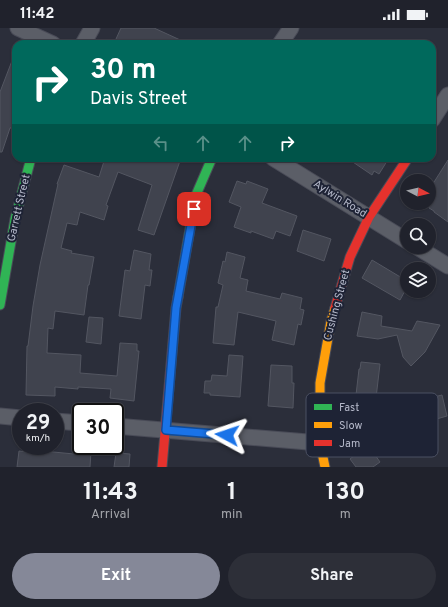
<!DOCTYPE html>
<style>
body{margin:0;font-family:Overpass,sans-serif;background:#2d2f38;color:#f1f3f6;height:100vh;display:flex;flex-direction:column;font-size:15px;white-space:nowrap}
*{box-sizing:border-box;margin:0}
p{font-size:13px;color:#a2a4a9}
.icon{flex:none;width:22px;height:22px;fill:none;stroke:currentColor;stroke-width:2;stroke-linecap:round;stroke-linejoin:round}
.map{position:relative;height:439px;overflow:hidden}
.sheet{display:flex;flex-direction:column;background:#20222c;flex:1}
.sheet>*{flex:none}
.guide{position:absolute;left:12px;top:12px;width:424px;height:122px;border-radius:12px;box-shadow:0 1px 3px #0004,0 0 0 1px #3d3f48;background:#00695c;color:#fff;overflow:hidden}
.needle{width:26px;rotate:97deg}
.tools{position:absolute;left:400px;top:146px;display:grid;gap:8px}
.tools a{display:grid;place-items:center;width:36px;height:36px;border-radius:50%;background:#20222c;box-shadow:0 1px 3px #0004,0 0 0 1px #3d3f48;font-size:20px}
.speed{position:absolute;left:12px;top:375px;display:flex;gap:8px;font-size:20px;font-weight:700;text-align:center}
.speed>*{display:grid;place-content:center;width:52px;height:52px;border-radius:50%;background:#20222c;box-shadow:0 1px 3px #0004,0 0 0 1px #3d3f48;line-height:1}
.speed small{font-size:10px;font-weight:400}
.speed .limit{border:2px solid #111;border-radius:6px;background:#fff;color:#111}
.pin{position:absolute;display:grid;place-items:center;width:34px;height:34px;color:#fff;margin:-17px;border-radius:8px;box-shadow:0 2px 6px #0006}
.me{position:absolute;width:44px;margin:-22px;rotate:275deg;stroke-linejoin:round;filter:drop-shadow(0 0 3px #0008)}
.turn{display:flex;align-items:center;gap:14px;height:84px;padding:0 12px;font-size:18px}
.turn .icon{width:52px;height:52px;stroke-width:2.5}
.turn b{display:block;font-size:28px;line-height:34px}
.lanes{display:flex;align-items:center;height:38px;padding:0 12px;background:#0003;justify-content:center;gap:20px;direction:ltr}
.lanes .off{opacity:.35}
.eta{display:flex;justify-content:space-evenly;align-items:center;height:68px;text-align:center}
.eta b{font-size:24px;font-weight:700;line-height:28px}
.primary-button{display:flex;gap:8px;margin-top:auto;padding:8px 12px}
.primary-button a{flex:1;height:46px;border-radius:24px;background:#858898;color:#fff;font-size:16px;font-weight:700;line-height:46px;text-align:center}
.primary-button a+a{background:#2d2f38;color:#f1f3f6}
.status{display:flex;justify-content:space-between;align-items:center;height:28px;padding:0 20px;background:#20222c;direction:ltr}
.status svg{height:11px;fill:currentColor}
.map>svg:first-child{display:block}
.building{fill:#40434e;stroke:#535661}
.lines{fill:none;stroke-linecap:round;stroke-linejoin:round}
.street-casing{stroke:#494b57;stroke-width:17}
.fast-casing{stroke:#494b57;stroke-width:11}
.slow-casing{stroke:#494b57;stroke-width:11}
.jam-casing{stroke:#494b57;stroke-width:11}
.street{stroke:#5b5e67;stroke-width:15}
.fast{stroke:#30b455;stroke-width:9}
.slow{stroke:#ff9f0a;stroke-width:9}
.jam{stroke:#e5322d;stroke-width:9}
.route-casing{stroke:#114b97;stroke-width:10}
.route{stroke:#1a73e8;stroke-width:7}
.labels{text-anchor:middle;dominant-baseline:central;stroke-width:4;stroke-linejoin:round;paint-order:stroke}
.street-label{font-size:11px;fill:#b5b9ca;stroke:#1e2335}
.key{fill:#1e2335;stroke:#4b5062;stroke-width:1}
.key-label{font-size:11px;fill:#b5b9ca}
</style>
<div class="status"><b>11:42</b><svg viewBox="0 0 49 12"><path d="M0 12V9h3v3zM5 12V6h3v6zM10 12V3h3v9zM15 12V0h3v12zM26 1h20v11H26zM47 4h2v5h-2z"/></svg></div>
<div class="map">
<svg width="448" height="439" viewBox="0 0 448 439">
<rect width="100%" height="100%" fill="#2b2e3a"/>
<g class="building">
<path d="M 121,0 L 154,0 L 189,16 L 127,16 L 116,11 Z"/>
<path d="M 15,25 L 16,25 L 16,96 L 13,95 L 11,100 L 10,100 L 2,124 L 0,124 L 0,64 Z"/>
<path d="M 105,130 L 181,130 L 154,207 L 138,202 L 152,157 L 118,144 L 106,177 L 108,178 L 104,192 L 80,184 L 77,197 L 67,195 L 61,220 L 72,223 L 71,225 L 94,229 L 89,257 L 88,257 L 84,287 L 55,283 L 53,301 L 48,300 L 47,325 L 81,327 L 80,345 L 117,348 L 120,315 L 137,316 L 137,323 L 139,323 L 134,373 L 110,370 L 111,361 L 78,359 L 78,361 L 55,359 L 55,368 L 26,367 L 27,318 L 28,318 L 33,278 L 40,237 L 58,156 L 57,156 L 64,137 L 99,149 Z"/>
<path d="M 347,130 L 389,130 L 379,146 L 374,143 L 372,147 Z"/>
<path d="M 448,132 L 448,194 L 434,184 L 434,183 L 429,180 L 429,162 Z"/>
<path d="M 237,153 L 246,156 L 247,153 L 268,161 L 262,175 L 297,188 L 290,208 L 276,203 L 273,211 L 251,203 L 251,205 L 234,199 L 241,179 L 229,174 Z"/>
<path d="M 303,202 L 331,211 L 324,233 L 297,223 Z"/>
<path d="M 134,222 L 151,226 L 149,242 L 152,242 L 150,258 L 145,257 L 141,291 L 119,288 L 125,242 L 130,243 Z"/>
<path d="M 227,224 L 245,229 L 240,250 L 248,252 L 246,263 L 280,271 L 282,265 L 302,270 L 300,281 L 304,282 L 301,297 L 298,296 L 294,317 L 272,312 L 276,293 L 238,284 L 234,317 L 213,315 L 216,279 L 218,279 L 223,257 L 218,255 L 223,233 L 225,234 Z"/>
<path d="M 372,232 L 407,253 L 407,259 L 400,272 L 362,250 Z"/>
<path d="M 362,284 L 382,288 L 381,298 L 412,303 L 417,293 L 440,297 L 425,324 L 411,338 L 403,329 L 397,307 L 378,311 L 357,308 Z"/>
<path d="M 89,289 L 103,290 L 101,316 L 86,314 Z"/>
<path d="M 229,327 L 243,328 L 240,369 L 210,367 L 210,365 L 204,365 L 205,353 L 211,353 L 212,347 L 227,348 Z"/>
<path d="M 361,334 L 380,336 L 376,370 L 356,367 L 359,341 L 360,341 Z"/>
<path d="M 271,337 L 292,338 L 292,355 L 294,355 L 293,380 L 268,378 Z"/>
<path d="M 442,367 L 447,388 L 433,392 L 436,403 L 423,407 L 414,374 Z"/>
<path d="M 368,417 L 380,434 L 373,439 L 356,439 L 350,431 Z"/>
<path d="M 74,422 L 91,423 L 90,439 L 17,439 L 19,423 L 43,426 L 43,423 L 74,426 Z"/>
<path d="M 116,425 L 130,426 L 129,439 L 114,439 Z"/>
</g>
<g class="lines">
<defs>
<g id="street">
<path d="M 18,0 L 53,16"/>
<path d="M 83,16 L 92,0"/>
<path d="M 280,16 L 291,0"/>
<path d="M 432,92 L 448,67"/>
<path d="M 273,130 L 407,213"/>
<path d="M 417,219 L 448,238"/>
<path d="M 0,388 L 21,390"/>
<path d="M 55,393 L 81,395"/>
<path d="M 115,398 L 320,415"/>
</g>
<g id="fast">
<path d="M 178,269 L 196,167 L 212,130"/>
<path d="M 0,277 L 15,191 L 31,130"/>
</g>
<path id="slow" d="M 325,439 L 320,415 L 320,355 L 331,293 L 335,280"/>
<g id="jam">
<path d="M 335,280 L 350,229 L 369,189 L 408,130"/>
<path d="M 162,439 L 176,280 L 178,269"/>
</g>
</defs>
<use href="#street" class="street-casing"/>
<use href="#fast" class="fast-casing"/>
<use href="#slow" class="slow-casing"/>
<use href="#jam" class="jam-casing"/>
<use href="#street" class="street"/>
<use href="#fast" class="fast"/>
<use href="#slow" class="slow"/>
<use href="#jam" class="jam"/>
</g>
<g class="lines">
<defs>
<path id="route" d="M 194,181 L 176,280 L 166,402 L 227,407"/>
</defs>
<use href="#route" class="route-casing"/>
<use href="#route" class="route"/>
</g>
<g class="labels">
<g class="street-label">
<text transform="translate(340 171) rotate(32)">Aylwin Road</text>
<text transform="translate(19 180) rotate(-77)">Garrett Street</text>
<text transform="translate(337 277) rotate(-75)">Cushing Street</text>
</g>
</g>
<rect x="306" y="365" width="132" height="64" rx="6" class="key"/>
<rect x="314" y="376" width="18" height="6" fill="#30b455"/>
<rect x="314" y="394" width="18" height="6" fill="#ff9f0a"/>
<rect x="314" y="412" width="18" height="6" fill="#e5322d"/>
<g class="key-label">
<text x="339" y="383">Fast</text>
<text x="339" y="401">Slow</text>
<text x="339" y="419">Jam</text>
</g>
</svg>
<div class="tools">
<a><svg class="needle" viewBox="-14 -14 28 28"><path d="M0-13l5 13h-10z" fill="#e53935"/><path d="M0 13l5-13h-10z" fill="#a2a4a9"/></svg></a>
<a><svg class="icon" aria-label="search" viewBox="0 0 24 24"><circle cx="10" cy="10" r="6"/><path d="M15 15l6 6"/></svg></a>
<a><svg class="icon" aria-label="layers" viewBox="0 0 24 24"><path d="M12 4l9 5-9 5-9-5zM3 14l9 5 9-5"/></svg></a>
</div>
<div class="speed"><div>29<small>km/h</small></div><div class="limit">30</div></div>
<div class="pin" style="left:194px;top:181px;background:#d93025"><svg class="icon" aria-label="arrive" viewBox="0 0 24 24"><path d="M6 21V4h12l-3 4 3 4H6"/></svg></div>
<svg class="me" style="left:227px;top:407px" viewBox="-20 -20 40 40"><path d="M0-17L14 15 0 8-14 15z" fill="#1a73e8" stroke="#fff" stroke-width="4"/></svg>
<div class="guide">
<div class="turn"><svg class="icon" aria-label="right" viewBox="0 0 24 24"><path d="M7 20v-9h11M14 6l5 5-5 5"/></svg><div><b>30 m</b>Davis Street</div></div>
<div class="lanes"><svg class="icon off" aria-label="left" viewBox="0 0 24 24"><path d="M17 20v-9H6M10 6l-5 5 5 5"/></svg><svg class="icon off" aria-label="ahead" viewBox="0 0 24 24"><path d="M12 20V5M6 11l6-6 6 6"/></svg><svg class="icon off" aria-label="ahead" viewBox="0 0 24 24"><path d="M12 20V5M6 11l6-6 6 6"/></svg><svg class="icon" aria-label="right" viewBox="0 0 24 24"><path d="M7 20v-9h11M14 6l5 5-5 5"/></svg></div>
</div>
</div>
<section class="sheet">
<div class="eta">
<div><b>11:43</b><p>Arrival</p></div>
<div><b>1</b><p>min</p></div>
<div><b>130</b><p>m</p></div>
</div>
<div class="primary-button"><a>Exit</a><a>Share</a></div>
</section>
